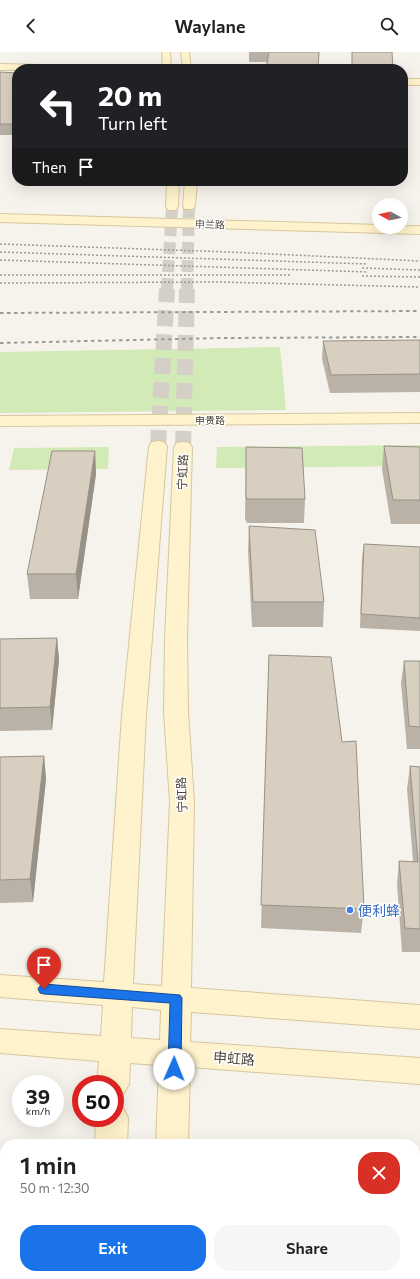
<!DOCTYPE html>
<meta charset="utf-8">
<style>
body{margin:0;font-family:Commissioner,"Noto Sans SC",sans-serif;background:#f6f6f6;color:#202124;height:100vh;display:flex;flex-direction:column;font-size:15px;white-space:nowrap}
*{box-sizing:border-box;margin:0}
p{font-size:13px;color:#757577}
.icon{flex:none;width:22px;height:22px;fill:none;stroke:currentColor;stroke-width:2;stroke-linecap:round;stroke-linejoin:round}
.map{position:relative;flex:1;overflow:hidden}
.drawer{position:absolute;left:0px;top:1087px;width:420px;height:140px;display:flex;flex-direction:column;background:#fff;border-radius:16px 16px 0 0;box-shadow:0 4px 16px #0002}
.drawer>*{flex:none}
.banner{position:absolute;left:12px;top:12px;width:396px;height:122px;border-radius:16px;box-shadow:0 4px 16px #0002;background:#202124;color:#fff;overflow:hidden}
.needle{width:26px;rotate:278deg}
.controls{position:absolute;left:372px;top:146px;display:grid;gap:8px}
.controls a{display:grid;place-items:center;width:36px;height:36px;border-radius:50%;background:#fff;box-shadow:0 4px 16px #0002;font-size:20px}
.speed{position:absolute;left:12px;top:1023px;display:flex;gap:8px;font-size:20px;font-weight:700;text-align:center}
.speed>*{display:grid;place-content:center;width:52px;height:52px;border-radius:50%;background:#fff;box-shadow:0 4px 16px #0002;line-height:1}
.speed small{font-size:10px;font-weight:400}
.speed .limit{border:6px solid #d22;background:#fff;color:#111}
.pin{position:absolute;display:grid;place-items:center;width:34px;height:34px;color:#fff;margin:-41px -17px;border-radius:50% 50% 50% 0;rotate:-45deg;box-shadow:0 0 4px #0007}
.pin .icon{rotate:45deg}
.me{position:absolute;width:44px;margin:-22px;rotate:1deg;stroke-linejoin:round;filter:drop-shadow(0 0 3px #0008)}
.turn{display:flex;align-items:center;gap:14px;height:84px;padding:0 20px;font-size:18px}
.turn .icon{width:52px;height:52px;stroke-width:2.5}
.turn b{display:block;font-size:28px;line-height:34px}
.then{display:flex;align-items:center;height:38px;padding:0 20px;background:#0003;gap:8px;font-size:15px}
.round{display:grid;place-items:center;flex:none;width:42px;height:42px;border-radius:16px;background:#f6f6f6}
.overview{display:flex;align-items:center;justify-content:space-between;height:68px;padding:0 20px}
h1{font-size:24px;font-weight:600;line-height:30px}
.button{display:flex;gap:8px;margin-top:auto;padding:8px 20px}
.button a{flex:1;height:46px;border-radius:16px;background:#1a73e8;color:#fff;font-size:16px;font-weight:600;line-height:46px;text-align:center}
.button a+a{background:#f6f6f6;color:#202124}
header{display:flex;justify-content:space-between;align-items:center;height:52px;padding:0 20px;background:#fff;font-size:18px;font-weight:600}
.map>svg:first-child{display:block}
.green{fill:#d2eab5}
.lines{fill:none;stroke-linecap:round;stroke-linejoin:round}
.secondary-tunnel-far1{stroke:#d4d0c8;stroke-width:12;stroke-dasharray:12 6;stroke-linecap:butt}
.secondary-tunnel{stroke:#d4d0c8;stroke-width:16;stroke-dasharray:16 8;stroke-linecap:butt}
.secondary-casing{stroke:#d6c79b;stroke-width:2}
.secondary{fill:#fff3cd;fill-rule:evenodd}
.rail-far1{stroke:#9a9a9a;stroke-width:1.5;stroke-dasharray:2 2;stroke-linecap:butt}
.rail{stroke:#9a9a9a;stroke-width:2;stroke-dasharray:3.5 3.5;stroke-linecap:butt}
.wall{fill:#bab2a6}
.shaded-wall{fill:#979187}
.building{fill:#d8cfc1;stroke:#979187}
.route{fill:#1a73e8;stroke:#114b97}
.shop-dot{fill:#3f7fe0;stroke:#fff;stroke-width:1.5}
.labels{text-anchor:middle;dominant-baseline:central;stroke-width:3;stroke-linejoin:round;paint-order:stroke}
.far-street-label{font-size:10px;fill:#4b4439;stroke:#fff}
.street-label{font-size:12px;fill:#4b4439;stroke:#fff}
.near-shop-label{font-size:14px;fill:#366cbe;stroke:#fff;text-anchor:start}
.near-street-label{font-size:14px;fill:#4b4439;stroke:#fff}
</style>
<header><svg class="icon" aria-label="back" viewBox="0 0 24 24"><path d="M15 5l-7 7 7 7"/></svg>Waylane<svg class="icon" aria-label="search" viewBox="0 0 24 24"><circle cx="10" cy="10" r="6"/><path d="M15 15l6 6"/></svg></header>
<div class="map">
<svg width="420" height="1227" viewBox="0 0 420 1227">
<rect width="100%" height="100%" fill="#f6f3ec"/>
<g class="green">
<path d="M 280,295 L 286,358 L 0,361 L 0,300 Z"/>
<path d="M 420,393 L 420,414 L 216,416 L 217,395 Z"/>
<path d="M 109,395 L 108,417 L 9,418 L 14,396 Z"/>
</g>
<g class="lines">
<g class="secondary-tunnel-far1">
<path d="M 167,238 L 172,155"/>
<path d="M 187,238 L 189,154"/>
</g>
<g class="secondary-tunnel">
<path d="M 158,394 L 167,237"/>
<path d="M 183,395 L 187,237"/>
</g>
<defs>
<g id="secondary">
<path d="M 162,0 L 170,0 L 171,17 L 163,17 Z"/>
<path d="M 181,0 L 189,0 L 191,17 L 183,17 Z"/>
<path d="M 0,12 L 84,14 L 88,17 L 0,18 Z"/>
<rect x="403" y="27" width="17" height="6"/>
<path d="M 167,129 L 179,129 L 178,155 L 176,158 L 168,158 L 166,155 Z"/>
<path d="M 185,129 L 197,129 L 195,154 L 193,157 L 185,157 L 183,154 Z"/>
<path d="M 0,162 L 379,173 L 379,175 L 420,174 L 420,182 L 0,170 Z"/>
<path d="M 420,361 L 420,371 L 0,374 L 0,364 Z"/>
<path d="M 158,389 L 164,390 L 167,394 L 146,663 L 133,932 L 162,934 L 170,750 L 164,660 L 165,586 L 174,395 L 177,391 L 183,390 L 189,391 L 192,395 L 187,586 L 188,660 L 194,750 L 191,936 L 420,953 L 420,977 L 191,960 L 190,990 L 420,1006 L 420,1032 L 190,1015 L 188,1092 L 156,1092 L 159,1013 L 130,1011 L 129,1032 L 124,1041 L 115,1045 L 115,1032 L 97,1032 L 99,1009 L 0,1001 L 0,977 L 101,984 L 103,953 L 0,945 L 0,923 L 104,930 L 122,663 L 149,394 L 152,390 ZM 132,955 L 161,958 L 160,988 L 131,986 Z"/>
<path d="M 115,1053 L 123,1056 L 128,1066 L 127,1092 L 95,1092 L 96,1066 L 115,1066 Z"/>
<path d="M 87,1222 L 123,1222 L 122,1227 L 86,1227 Z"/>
<rect x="151" y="1222" width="36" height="5"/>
</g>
</defs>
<use href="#secondary" class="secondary-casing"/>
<use href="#secondary" class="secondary"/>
<g class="rail-far1">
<path d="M 0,192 L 229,200 L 420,209"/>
<path d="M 0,200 L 368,212"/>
<path d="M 0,208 L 368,220"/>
<path d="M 362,216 L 420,218"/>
<path d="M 0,223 L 290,223"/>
<path d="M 362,224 L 420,225"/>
<path d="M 0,231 L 221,230 L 420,235"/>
</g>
<g class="rail">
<path d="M 0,261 L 420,259"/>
<path d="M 0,291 L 222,286 L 420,285"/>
</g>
</g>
<g class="wall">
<path d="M 249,0 L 319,0 L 318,17 L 266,17 L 267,10 L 249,10 Z"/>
<path d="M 0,20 L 17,21 L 17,83 L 0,83 Z"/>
<path d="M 420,288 L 420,340 L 330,341 L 322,307 L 323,289 Z"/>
<path d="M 384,394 L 420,395 L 420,472 L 391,472 L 382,417 Z"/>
<path d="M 246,395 L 305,447 L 304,471 L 247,471 L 245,467 Z"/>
<path d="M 95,399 L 96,422 L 78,547 L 30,547 L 27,522 Z"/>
<path d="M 249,474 L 324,550 L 323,575 L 252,575 L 248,498 Z"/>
<path d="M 364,492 L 420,495 L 420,579 L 360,576 L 362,505 Z"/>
<path d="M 57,586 L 59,608 L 52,678 L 0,679 L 0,587 Z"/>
<path d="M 269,603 L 364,857 L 361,881 L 261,876 Z"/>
<path d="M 404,609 L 420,609 L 420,697 L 407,697 L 401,631 Z"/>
<path d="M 44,704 L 46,727 L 33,850 L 0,851 L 0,705 Z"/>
<path d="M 410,714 L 420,715 L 420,900 L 402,900 L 397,832 L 399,809 L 413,809 L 407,737 Z"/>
</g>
<g class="shaded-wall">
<path d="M 95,399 L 96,422 L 78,547 L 76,522 Z"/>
<path d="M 57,586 L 59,608 L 52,678 L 50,655 Z"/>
<path d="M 44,704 L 46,727 L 33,850 L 30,827 Z"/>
</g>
<g class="building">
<path d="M 269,0 L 319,0 L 318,17 L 266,17 Z"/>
<path d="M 352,0 L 392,0 L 393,17 L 352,17 Z"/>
<path d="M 0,20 L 17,21 L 17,72 L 0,72 Z"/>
<path d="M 420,288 L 420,322 L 331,323 L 323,289 Z"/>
<path d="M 384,394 L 420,395 L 420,448 L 393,448 Z"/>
<path d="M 246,395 L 302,396 L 305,447 L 247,447 L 246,444 Z"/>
<path d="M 52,399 L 95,399 L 76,522 L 27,522 Z"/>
<path d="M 249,474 L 315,478 L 324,550 L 253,550 Z"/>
<path d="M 364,492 L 420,495 L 420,566 L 361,562 Z"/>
<path d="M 57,586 L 50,655 L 0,656 L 0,587 Z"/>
<path d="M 269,603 L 331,605 L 342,690 L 356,689 L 364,857 L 261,853 Z"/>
<path d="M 404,609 L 420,609 L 420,675 L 409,674 Z"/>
<path d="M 44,704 L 30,827 L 0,828 L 0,705 Z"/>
<path d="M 410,714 L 420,715 L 420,877 L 405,876 L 399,809 L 418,810 Z"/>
</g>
<path class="route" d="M 44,932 L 180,943 L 182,946 L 181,1017 L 179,1020 L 174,1022 L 170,1020 L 168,1017 L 170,951 L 44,942 L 40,941 L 38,937 L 40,934 Z"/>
<circle class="shop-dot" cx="350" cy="858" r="4"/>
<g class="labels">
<g class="far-street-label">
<text transform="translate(210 172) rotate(2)">申兰路</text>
<text x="210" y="368">申贵路</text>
</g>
<g class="street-label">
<text transform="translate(182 420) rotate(-88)">宁虹路</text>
<text transform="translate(181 743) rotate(-92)">宁虹路</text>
</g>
<g class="near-shop-label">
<text x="358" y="858">便利蜂</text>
</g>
<g class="near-street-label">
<text transform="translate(234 1006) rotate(4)">申虹路</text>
</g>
</g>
</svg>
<div class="controls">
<a><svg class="needle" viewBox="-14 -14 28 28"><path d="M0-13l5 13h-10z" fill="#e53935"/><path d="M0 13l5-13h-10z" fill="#757577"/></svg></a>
</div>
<div class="speed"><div>39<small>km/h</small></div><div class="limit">50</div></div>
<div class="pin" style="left:44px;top:937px;background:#d93025"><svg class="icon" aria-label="arrive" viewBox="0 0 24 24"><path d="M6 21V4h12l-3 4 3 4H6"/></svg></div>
<svg class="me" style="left:174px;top:1017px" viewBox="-20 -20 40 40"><circle r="19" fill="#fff"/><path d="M0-13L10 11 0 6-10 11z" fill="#1a73e8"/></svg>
<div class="banner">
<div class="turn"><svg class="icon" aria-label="left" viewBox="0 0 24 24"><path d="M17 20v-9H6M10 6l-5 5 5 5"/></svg><div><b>20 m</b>Turn left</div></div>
<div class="then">Then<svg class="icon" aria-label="arrive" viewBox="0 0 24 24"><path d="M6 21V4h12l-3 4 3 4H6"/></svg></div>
</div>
<section class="drawer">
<div class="overview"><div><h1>1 min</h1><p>50 m · 12:30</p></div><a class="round" style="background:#d93025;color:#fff"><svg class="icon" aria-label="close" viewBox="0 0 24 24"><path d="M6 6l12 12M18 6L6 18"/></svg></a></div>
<div class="button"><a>Exit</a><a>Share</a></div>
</section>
</div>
